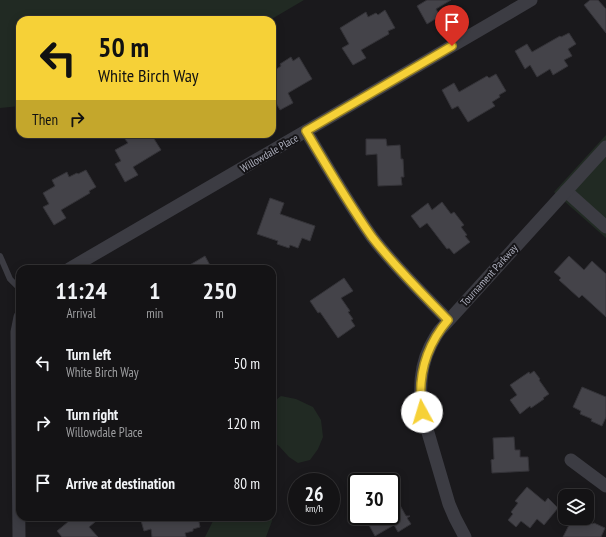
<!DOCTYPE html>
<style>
body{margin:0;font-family:"PT Sans Narrow",sans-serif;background:#212022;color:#f1f3f6;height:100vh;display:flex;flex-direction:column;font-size:15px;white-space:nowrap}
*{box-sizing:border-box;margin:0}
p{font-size:13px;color:#9d9ea0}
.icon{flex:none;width:22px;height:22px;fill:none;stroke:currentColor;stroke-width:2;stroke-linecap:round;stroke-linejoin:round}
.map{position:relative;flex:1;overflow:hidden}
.drawer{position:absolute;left:16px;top:265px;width:260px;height:256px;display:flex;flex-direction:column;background:#141315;border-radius:12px;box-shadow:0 2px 10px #0003,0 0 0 1px #333234}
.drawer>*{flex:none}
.hud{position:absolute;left:16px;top:16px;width:260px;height:122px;border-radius:12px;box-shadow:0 2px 10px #0003,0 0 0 1px #333234;background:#f6d137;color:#111;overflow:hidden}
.tools{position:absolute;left:558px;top:489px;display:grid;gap:8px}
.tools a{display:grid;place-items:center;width:36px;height:36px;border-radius:8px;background:#141315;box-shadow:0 2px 10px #0003,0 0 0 1px #333234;font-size:20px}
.speed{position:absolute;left:288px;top:473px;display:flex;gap:8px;font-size:20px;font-weight:700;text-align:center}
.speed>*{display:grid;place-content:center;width:52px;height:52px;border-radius:50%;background:#141315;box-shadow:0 2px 10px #0003,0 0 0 1px #333234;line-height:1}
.speed small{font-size:10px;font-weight:400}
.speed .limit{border:2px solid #111;border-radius:6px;background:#fff;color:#111}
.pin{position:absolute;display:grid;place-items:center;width:34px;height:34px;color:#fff;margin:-41px -17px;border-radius:50% 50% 50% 0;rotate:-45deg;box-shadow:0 0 4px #0007}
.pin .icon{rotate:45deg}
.me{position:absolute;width:44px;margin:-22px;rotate:354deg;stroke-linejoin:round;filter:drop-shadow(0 0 3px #0008)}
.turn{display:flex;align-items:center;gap:14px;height:84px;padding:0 16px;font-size:18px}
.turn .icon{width:52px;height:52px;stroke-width:2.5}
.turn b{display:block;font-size:28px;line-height:34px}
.then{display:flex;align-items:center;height:38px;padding:0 16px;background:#0003;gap:8px;font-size:15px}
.eta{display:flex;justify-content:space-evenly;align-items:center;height:68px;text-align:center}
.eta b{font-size:24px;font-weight:700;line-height:28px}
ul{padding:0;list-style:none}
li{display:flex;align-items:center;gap:12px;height:60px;padding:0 16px}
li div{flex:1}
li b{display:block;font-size:15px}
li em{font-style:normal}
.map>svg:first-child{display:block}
.green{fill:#212a23}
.building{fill:#444349;stroke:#343338}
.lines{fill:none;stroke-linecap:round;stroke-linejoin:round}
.service{stroke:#3c3c43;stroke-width:6}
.minor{stroke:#3c3c43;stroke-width:13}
.route-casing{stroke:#a08824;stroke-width:10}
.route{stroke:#f6d137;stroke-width:7}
.labels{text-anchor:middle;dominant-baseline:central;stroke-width:4;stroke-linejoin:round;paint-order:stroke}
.street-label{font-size:11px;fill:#acaebc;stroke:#151417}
</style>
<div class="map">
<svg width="606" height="537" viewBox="0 0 606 537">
<rect width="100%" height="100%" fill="#1a191c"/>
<g class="green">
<path d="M 0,0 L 304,0 L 270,20 L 20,20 L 20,106 L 0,108 Z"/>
<path d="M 606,135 L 606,238 L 554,192 Z"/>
<path d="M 281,396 L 296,399 L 313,407 L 321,420 L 323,437 L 318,449 L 310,460 L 298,463 L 289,457 L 279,446 L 272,441 L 272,403 Z"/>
<path d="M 215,517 L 231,517 L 234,518 L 236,517 L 272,517 L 272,521 L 266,537 L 205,537 Z"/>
</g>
<g class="building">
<path d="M 427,0 L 451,0 L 436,9 L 440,16 L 427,24 L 417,6 Z"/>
<path d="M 590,0 L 598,0 L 606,9 L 606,33 L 584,5 Z"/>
<path d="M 385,10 L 395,28 L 388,31 L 389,34 L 361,50 L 366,58 L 353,65 L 342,48 L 349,44 L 340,28 L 366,12 L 368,17 L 376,13 L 378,15 Z"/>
<path d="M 569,33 L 576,44 L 568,49 L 572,56 L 564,60 L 568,66 L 553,75 L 550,69 L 537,77 L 530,65 L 525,69 L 515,51 L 527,44 L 532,52 L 560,36 L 561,37 Z"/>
<path d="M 291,57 L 293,61 L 299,57 L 312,79 L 288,93 L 293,103 L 280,110 L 272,96 L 272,72 L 281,66 L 280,64 Z"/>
<path d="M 496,74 L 506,91 L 499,95 L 500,97 L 492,102 L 495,106 L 468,122 L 458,106 L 452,109 L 442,90 L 454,83 L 459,92 L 487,76 L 489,78 Z"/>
<path d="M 133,134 L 151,134 L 161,150 L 133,167 L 138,175 L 125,182 L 115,164 L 121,161 L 115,150 L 128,143 L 125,139 Z"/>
<path d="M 366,139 L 386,139 L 387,146 L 400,145 L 401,159 L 403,159 L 404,177 L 401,177 L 402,185 L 378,186 L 377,154 L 366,155 Z"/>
<path d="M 86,170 L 96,187 L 89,191 L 90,193 L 61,210 L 66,218 L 54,225 L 43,207 L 49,204 L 43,193 L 55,186 L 52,180 L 67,172 L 69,177 L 77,173 L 78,174 Z"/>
<path d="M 270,198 L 284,203 L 280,214 L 315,226 L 310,241 L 302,238 L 298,248 L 290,245 L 289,248 L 277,244 L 278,241 L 257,234 Z"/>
<path d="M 442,202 L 451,214 L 454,212 L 464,225 L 461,227 L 467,235 L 465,236 L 470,242 L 454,254 L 449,248 L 447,249 L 427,223 L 420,228 L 411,216 L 428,203 L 432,210 Z"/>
<path d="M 205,256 L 212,269 L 183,269 Z"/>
<path d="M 569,256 L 584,270 L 592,261 L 606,274 L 606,317 L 582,295 L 579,298 L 559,280 L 561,278 L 554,272 Z"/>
<path d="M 344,278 L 353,291 L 341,298 L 350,311 L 348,312 L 353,319 L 351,320 L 355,326 L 338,338 L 320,312 L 318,313 L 310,301 Z"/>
<path d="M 534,371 L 540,379 L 539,380 L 549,394 L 543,398 L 544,399 L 531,408 L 530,406 L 520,414 L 510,400 L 517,395 L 510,385 L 529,372 L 530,374 Z"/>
<path d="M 582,387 L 606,397 L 606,417 L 602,426 L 591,421 L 592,419 L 580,414 L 581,411 L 573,407 Z"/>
<path d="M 514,437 L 515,450 L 520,450 L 520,457 L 528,457 L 529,471 L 492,473 L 491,460 L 494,459 L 493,438 Z"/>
<path d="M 527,487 L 545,502 L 548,498 L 558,508 L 544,525 L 537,519 L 530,528 L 521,521 L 516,527 L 508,520 L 513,514 L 511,512 L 518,503 L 515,501 Z"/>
<path d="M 391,489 L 406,516 L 410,516 L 407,518 L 411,524 L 398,532 L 394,525 L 375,536 L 364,516 L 391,516 Z"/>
<path d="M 74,517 L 101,517 L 89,527 L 98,537 L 62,537 L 57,531 Z"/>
<path d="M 140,517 L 198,517 L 200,527 L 193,529 L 193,531 L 185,533 L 186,537 L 152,537 L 151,529 L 144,531 Z"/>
<path d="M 572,519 L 583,524 L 585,520 L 593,524 L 594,523 L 605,528 L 601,537 L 563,537 Z"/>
</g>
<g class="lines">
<path class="service" d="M 0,256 L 10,279 L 20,289"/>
<g class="minor">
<path d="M 306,131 C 327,167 348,203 372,237 C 395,267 422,293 448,320"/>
<path d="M 566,191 L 606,227"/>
<path d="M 69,269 L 531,0"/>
<path d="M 571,460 L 606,486"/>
<path d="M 19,537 L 17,332 L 20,317"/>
<path d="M 465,537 L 455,518 L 449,504 L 422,412 C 419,389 420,367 430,347 C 433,341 436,335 440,330 L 606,147"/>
</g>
</g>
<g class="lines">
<defs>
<path id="route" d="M 422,412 C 417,377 425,347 448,320 C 422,293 395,267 372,237 C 348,203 327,167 306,131 L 452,46"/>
</defs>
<use href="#route" class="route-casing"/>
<use href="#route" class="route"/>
</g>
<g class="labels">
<g class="street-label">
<text transform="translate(269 153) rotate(-30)">Willowdale Place</text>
<text transform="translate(489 275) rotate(-48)">Tournament Parkway</text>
</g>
</g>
</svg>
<div class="tools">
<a><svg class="icon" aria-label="layers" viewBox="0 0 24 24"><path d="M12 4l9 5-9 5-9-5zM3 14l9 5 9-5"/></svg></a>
</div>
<div class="speed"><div>26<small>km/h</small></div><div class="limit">30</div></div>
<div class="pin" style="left:452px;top:46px;background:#d93025"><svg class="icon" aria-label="arrive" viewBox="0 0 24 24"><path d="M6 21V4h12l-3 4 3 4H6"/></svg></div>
<svg class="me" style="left:422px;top:412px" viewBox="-20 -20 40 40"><circle r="19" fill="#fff"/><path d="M0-13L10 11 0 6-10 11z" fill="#f6d137"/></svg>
<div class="hud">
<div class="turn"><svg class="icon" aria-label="left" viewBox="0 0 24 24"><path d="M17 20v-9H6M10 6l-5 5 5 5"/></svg><div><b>50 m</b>White Birch Way</div></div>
<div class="then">Then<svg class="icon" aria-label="right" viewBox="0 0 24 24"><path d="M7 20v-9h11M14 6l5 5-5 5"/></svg></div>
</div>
<section class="drawer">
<div class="eta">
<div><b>11:24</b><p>Arrival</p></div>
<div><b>1</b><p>min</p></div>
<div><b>250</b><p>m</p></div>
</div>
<ul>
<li><svg class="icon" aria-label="left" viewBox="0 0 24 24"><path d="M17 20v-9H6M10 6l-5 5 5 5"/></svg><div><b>Turn left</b><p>White Birch Way</p></div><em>50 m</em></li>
<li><svg class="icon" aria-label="right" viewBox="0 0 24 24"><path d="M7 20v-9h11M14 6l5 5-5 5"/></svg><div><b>Turn right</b><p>Willowdale Place</p></div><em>120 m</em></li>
<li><svg class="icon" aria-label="arrive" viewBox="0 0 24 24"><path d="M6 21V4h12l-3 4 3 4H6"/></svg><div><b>Arrive at destination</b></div><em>80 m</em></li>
</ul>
</section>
</div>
